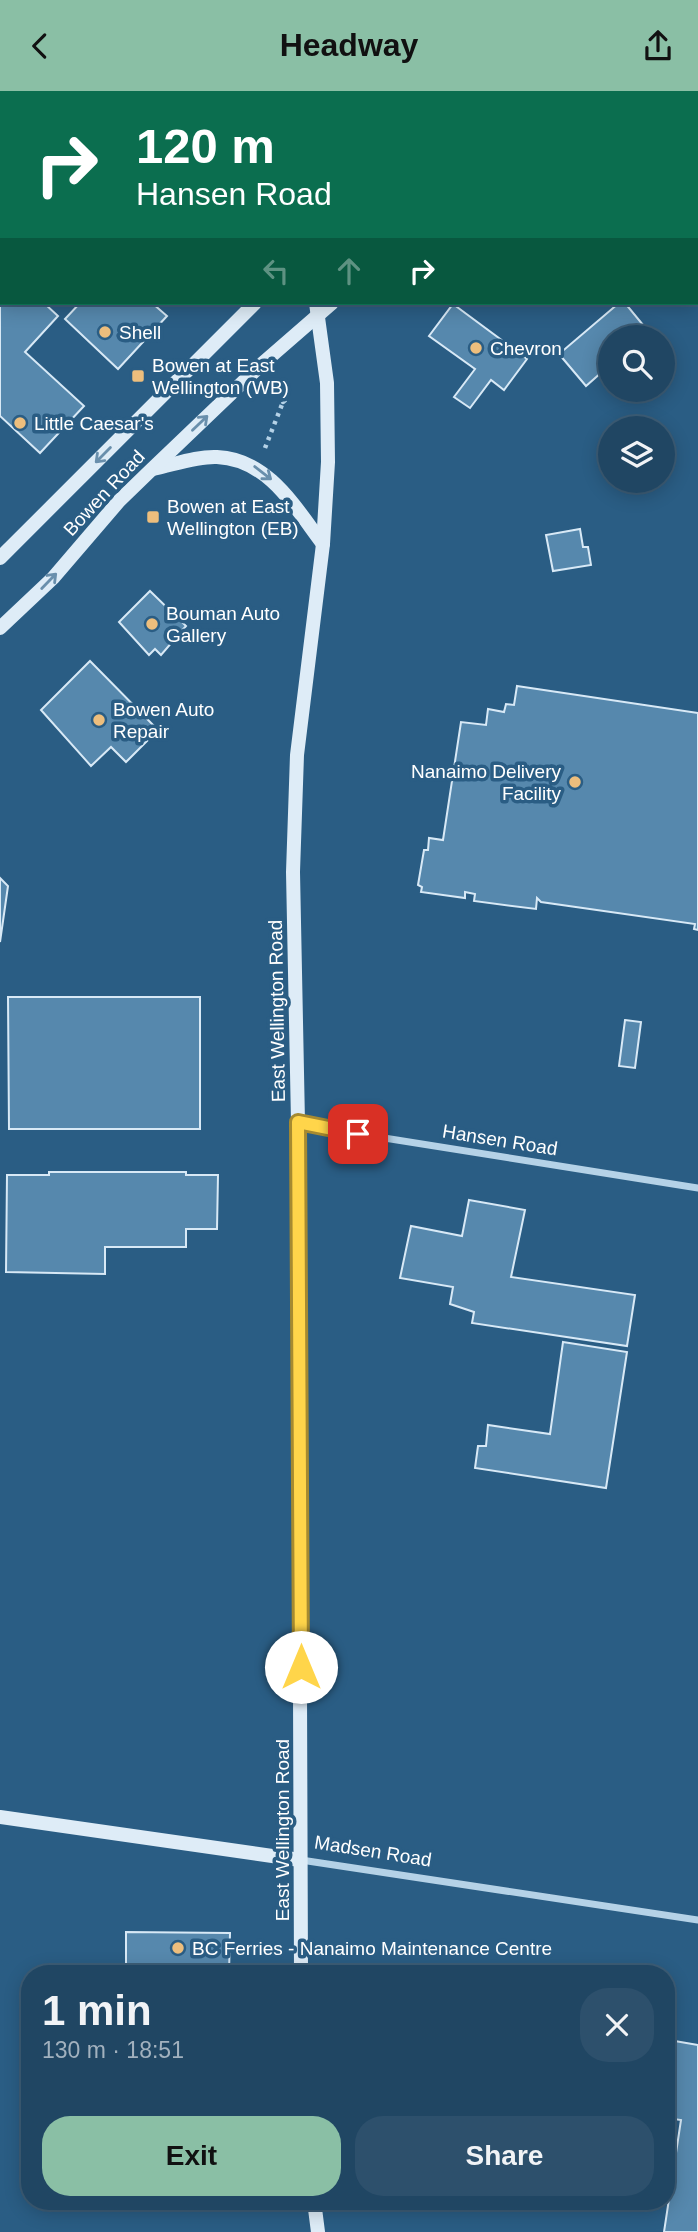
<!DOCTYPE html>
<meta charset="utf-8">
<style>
body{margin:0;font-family:Helvetica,sans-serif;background:#2d506c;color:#f1f3f6;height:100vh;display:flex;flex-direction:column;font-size:26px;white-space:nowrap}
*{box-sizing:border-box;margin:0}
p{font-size:23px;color:#a2b1be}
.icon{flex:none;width:38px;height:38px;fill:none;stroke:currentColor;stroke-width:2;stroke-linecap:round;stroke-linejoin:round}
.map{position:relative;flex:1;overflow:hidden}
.sheet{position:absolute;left:21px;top:1874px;width:654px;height:245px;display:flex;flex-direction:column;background:#204663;border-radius:28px;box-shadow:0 4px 18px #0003,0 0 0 2px #3d5e78}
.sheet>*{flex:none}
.hud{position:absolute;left:0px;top:0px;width:698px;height:214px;box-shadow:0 4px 18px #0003,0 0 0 2px #3d5e78;background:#0b6e4f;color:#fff;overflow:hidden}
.controls{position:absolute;left:598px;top:234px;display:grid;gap:14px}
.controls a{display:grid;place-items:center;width:77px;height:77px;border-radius:50%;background:#204663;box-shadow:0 4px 18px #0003,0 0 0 2px #3d5e78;font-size:35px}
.pin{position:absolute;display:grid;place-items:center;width:60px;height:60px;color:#fff;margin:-30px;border-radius:14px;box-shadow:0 4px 10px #0006}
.me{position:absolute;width:77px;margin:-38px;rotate:0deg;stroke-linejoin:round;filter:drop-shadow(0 0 5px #0008)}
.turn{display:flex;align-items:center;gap:24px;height:147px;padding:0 21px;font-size:32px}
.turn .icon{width:91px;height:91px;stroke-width:2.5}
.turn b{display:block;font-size:49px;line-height:60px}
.lanes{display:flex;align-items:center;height:66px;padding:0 21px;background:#0003;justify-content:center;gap:35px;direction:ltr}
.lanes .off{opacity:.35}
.round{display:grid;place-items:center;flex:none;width:74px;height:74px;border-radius:28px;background:#2d506c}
.headline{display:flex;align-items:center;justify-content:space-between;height:119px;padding:0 21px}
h1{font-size:42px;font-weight:700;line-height:52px}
.action{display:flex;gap:14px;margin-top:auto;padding:14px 21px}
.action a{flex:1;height:80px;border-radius:28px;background:#8abfa5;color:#111;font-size:28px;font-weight:700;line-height:80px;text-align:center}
.action a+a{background:#2d506c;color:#f1f3f6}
header{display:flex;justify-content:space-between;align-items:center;height:91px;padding:0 21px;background:#8abfa5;color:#111;font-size:32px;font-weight:700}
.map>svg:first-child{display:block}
.building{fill:#5688ad;stroke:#d8e9f6;stroke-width:2}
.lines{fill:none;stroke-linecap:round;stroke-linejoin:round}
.path{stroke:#b5d2e7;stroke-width:4.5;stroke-dasharray:3.5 5;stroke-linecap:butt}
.street{stroke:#b5d2e7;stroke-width:7}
.secondary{stroke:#deecf7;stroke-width:14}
.oneway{stroke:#698fac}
.route-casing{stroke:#a68a30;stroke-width:18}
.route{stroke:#ffd54a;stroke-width:12}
.poi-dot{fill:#edbe7d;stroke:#2a5d84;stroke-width:2.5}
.labels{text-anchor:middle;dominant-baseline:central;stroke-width:7;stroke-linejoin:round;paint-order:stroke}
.poi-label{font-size:19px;fill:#fff;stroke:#2a5d84;text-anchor:start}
.street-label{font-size:19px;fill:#fff;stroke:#2a5d84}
</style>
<header><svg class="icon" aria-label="back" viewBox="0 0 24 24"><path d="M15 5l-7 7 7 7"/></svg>Headway<svg class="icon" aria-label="share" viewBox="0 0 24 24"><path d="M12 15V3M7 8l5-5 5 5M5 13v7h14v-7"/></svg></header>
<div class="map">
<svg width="698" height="2141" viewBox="0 0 698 2141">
<rect width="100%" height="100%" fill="#2a5d84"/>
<g class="building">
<path d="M 0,0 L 49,0 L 2,2 L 2,16 Z"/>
<path d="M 698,53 L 698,86 L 696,84 Z"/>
<path d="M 0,171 L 2,212 L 44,212 L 58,225 L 25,261 L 84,315 L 40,362 L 0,325 Z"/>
<path d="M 80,212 L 152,212 L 167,225 L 118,278 L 65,228 Z"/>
<path d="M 619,212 L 625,212 L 648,240 L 641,247 L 611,247 L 611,273 L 586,295 L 559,263 Z"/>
<path d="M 453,213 L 527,268 L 504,299 L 491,289 L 470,317 L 454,306 L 475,278 L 429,245 Z"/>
<path d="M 580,438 L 583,456 L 588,456 L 591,474 L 553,480 L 546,444 Z"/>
<path d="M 150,500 L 186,535 L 161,564 L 155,558 L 149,564 L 119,531 Z"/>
<path d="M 90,570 L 158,639 L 126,671 L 111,656 L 91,675 L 41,619 Z"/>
<path d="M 517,595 L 698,622 L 698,839 L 694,838 L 695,833 L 541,811 L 537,807 L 536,818 L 474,810 L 475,803 L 465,801 L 465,807 L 421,801 L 422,796 L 418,794 L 424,759 L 428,759 L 429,747 L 443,749 L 461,631 L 486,634 L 488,618 L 504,621 L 506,613 L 514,614 Z"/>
<path d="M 0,787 L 8,795 L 0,851 Z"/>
<path d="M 8,906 L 200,906 L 200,1038 L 9,1038 Z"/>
<path d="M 625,929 L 641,931 L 635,977 L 619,975 Z"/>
<path d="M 49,1081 L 186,1081 L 186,1084 L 218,1084 L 217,1138 L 186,1138 L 186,1156 L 105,1156 L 105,1183 L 6,1181 L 7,1084 L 49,1084 Z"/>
<path d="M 469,1109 L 525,1119 L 511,1186 L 635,1204 L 627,1255 L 472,1232 L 474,1221 L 450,1213 L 453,1196 L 400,1187 L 411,1135 L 462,1145 Z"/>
<path d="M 563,1251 L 627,1261 L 606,1397 L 475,1377 L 478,1355 L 486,1355 L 488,1334 L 550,1343 Z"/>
<path d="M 126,1841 L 230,1842 L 229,1883 L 85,1883 L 85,1873 L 126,1874 Z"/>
<path d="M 669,1949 L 698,1954 L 698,2141 L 664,2141 L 681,2029 L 667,2027 L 667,1966 Z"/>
</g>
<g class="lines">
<g class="path">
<path d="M 281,294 L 283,311 L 289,306"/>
<path d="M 265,357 L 283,311"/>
</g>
<g class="street">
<path d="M 298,1031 L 334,1039 L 698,1097"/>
<path d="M 301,1769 L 698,1829"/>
</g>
<g class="secondary">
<path d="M 295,0 L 295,2"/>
<path d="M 309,0 L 311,2"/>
<path d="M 498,2 L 500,0"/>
<path d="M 565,2 L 566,0"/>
<path d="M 153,378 C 173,374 197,365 217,366 C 268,368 295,416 323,453"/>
<path d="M 0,467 L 255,212"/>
<path d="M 0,537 L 53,487 L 119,410 L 151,379 L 263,272 L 332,212"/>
<path d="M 0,1726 L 300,1769"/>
<path d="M 301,1883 L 298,1031 L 293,781 L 297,664 L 323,453 L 328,371 L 327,292 L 316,212"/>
<path d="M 314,2110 L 318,2141"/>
</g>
</g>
<defs><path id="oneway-shaft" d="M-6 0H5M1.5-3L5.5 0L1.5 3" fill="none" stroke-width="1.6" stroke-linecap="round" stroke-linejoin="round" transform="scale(1.75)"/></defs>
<g class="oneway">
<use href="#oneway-shaft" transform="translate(200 332) rotate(-44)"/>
<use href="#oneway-shaft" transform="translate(103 364) rotate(135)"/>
<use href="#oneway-shaft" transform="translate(263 382) rotate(38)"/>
<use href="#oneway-shaft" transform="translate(49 490) rotate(-46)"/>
</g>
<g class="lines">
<defs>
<path id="route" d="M 301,1576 L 298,1031 L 358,1043"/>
</defs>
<use href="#route" class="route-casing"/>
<use href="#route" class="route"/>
</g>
<g class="poi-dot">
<circle cx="105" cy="241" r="7"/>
<circle cx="476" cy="257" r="7"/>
<rect x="131" y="278" width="14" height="14" rx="3.5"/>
<circle cx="20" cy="332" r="7"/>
<rect x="146" y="419" width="14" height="14" rx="3.5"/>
<circle cx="152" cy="533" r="7"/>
<circle cx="99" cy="629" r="7"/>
<circle cx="575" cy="691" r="7"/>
<circle cx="178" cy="1857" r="7"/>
</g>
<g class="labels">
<g class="poi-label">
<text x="119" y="241">Shell</text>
<text x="490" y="257">Chevron</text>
<text x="152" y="274">Bowen at East<tspan x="152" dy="22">Wellington (WB)</tspan></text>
<text x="34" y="332">Little Caesar's</text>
<text x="167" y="415">Bowen at East<tspan x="167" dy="22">Wellington (EB)</tspan></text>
<text x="166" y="522">Bouman Auto<tspan x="166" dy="22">Gallery</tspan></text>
<text x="113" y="618">Bowen Auto<tspan x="113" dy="22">Repair</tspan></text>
<text x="561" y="680" text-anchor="end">Nanaimo Delivery<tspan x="561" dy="22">Facility</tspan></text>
<text x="192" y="1857">BC Ferries - Nanaimo Maintenance Centre</text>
</g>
<g class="street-label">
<text transform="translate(104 402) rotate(-47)">Bowen Road</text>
<text transform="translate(277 920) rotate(-91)">East Wellington Road</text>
<text transform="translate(500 1049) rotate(9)">Hansen Road</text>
<text transform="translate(282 1739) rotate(-90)">East Wellington Road</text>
<text transform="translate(373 1760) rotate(9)">Madsen Road</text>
</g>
</g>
</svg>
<div class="controls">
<a><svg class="icon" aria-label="search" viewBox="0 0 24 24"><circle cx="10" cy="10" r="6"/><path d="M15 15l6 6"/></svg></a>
<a><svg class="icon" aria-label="layers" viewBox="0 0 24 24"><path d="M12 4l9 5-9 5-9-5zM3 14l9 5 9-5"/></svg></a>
</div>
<div class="pin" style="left:358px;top:1043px;background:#d93025"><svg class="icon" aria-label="arrive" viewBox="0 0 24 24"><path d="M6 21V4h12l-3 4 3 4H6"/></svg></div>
<svg class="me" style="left:301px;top:1576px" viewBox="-20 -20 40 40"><circle r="19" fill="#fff"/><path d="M0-13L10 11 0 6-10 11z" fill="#ffd54a"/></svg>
<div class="hud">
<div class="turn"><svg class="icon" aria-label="right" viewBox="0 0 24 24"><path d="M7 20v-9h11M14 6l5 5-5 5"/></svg><div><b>120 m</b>Hansen Road</div></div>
<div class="lanes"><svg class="icon off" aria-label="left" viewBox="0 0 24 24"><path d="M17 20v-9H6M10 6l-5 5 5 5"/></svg><svg class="icon off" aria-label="ahead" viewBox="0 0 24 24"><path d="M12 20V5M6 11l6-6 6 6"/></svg><svg class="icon" aria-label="right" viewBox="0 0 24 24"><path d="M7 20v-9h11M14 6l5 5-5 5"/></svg></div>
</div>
<section class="sheet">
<div class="headline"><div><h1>1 min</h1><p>130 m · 18:51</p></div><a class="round"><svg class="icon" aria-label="close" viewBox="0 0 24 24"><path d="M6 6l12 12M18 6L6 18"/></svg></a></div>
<div class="action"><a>Exit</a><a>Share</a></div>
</section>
</div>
